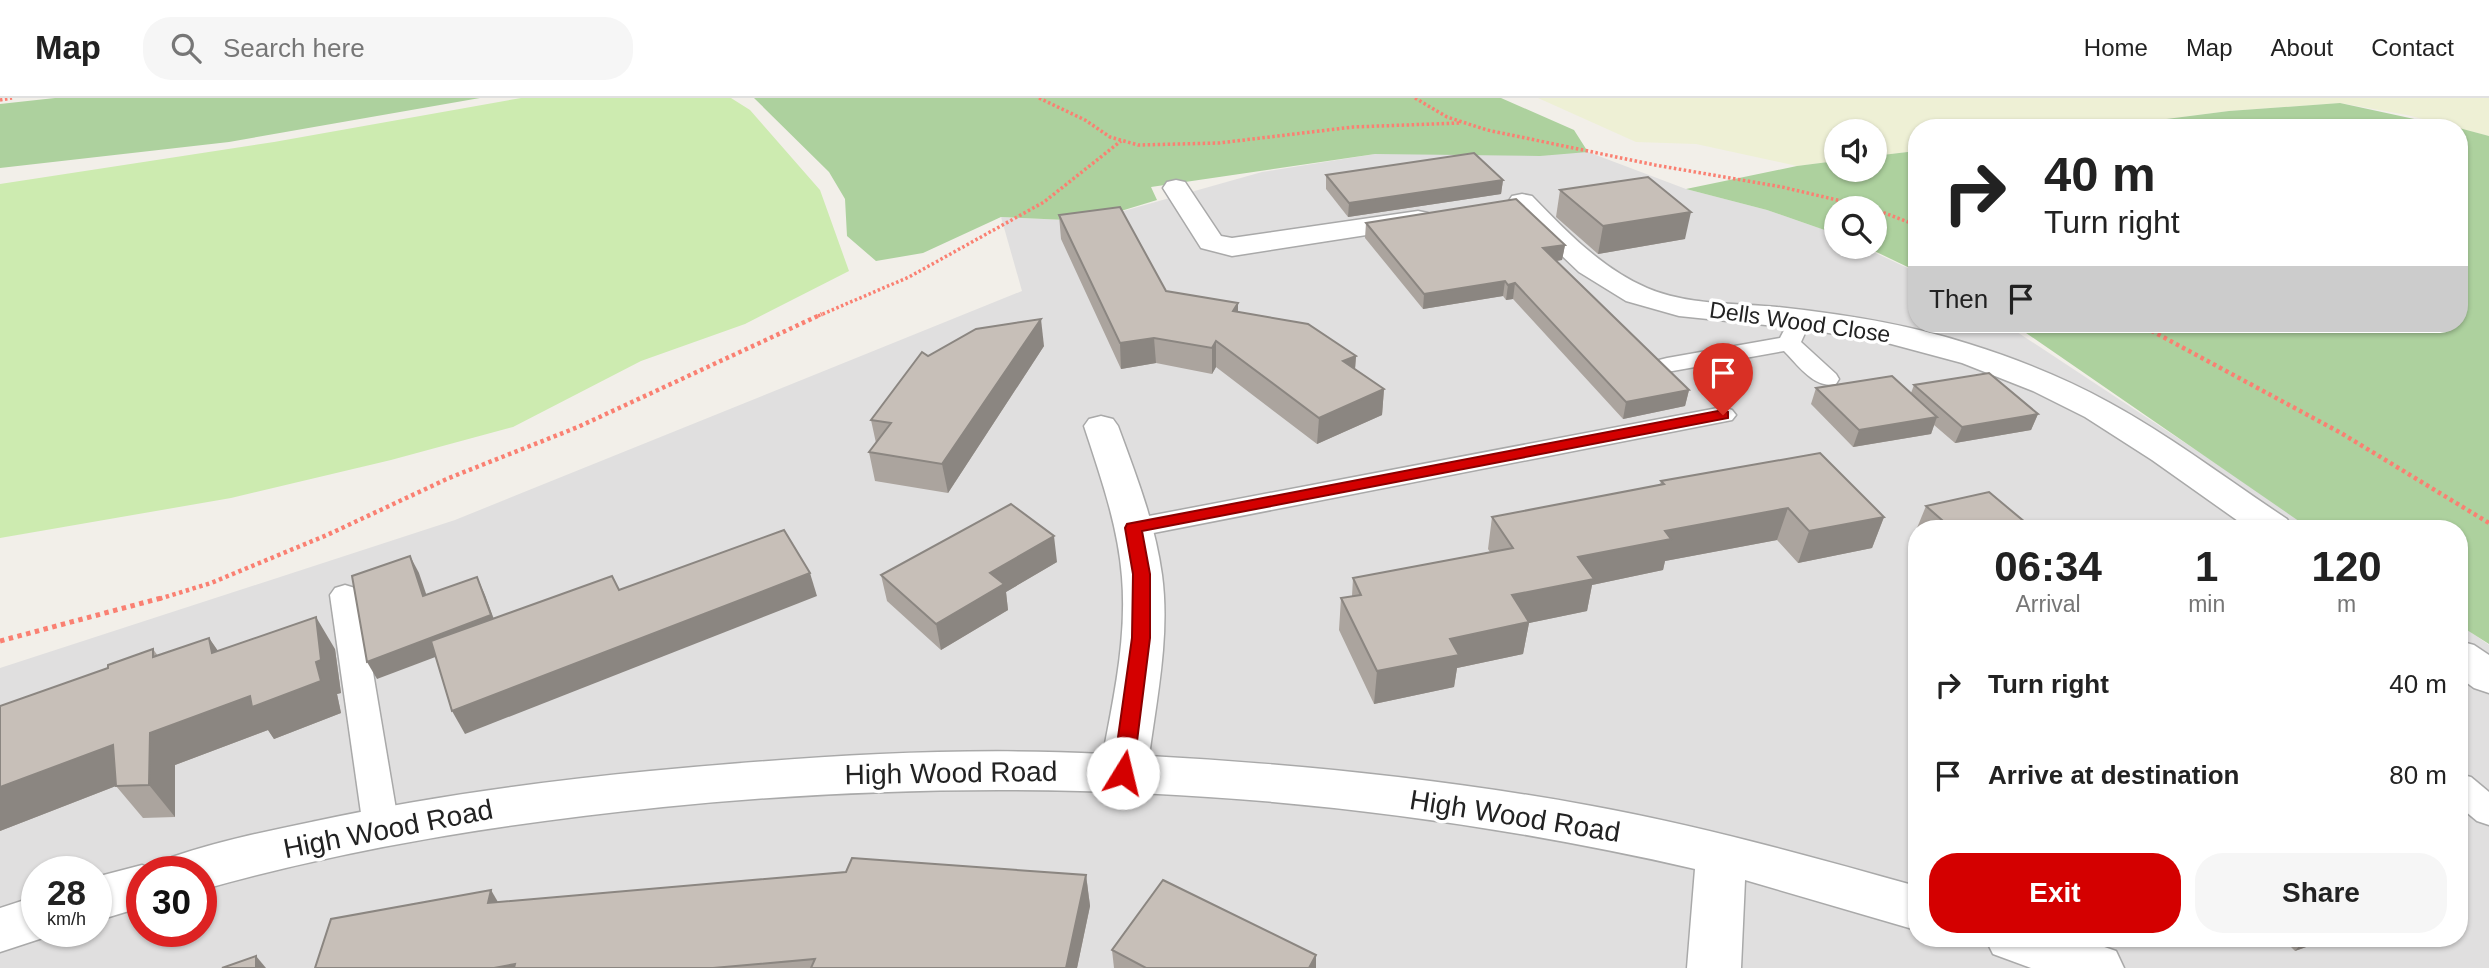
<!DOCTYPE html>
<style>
body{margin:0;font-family:Helvetica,sans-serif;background:#f6f6f6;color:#222;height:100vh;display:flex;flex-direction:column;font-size:26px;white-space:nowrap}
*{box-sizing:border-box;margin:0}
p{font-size:23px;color:#767676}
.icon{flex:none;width:38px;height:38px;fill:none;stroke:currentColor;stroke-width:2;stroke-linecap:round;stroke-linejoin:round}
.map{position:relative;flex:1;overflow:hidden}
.side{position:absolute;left:1908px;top:422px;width:560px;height:427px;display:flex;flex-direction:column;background:#fff;border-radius:28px;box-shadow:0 2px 5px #0004}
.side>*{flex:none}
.guide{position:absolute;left:1908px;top:21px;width:560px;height:214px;border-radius:28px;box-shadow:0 2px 5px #0004;background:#fff;color:#222;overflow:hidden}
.buttons{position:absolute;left:1824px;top:21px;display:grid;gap:14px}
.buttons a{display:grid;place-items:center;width:63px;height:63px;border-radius:50%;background:#fff;box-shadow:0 2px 5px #0004;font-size:35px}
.speed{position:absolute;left:21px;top:758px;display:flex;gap:14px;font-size:35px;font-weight:700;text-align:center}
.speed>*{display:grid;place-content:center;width:91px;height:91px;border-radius:50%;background:#fff;box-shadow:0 2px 5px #0004;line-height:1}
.speed small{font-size:18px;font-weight:400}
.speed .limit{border:10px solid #d22;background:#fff;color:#111}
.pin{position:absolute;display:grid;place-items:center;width:60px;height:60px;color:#fff;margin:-72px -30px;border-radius:50% 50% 50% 0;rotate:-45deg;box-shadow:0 0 7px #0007}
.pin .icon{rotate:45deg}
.me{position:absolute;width:77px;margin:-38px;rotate:9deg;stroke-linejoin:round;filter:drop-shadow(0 0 5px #0008)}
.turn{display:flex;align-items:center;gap:24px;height:147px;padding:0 21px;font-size:32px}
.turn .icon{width:91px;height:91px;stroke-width:2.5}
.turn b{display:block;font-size:49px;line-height:60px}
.then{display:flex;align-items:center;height:66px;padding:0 21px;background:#0003;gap:14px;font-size:26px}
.eta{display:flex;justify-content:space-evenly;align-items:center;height:119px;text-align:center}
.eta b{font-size:42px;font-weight:800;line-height:49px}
.button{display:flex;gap:14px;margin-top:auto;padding:14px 21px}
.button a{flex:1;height:80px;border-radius:28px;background:#d40000;color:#fff;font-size:28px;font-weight:800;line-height:80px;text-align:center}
.button a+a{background:#f6f6f6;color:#222}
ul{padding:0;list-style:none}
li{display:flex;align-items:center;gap:21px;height:91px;padding:0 21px}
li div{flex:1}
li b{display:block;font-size:26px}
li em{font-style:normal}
header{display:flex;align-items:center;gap:42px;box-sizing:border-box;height:98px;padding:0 35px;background:#fff;border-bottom:2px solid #e0e0e0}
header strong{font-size:33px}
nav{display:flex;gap:38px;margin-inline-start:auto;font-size:24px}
.search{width:490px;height:63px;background:#f6f6f6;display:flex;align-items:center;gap:18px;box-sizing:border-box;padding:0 24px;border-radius:28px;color:#767676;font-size:26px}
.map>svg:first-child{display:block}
.residential{fill:#e0dfdf;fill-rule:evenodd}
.farmland{fill:#eef0d5}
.grass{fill:#cdebb0}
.forest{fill:#add19e}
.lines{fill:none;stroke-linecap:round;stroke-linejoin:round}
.lane-casing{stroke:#a9a9a9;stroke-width:3}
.street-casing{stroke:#a9a9a9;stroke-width:3}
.path-far2{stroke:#fa8072;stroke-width:3.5;stroke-dasharray:2.5 2.5;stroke-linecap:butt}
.path-far1{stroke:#fa8072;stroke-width:4.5;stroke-dasharray:3.5 3.5;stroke-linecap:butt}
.path{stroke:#fa8072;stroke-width:5;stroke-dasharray:4.5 4.5;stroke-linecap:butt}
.lane{fill:#fff;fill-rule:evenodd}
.street{fill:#fff;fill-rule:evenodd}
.wall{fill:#aba49e}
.shaded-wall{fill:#8b8681}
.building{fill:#c7bfb8;stroke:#8b8681;stroke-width:2}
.route{fill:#d40000;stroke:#8a0000;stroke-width:2}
.labels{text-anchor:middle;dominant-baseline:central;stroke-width:7;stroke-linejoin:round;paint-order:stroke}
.street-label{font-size:23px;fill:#222;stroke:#fff}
.near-street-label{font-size:28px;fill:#222;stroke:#fff}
</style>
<header>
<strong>Map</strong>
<div class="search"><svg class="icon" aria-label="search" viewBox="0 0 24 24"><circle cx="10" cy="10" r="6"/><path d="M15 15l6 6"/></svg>Search here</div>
<nav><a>Home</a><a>Map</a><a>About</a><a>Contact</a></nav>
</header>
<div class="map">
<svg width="2489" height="870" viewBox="0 0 2489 870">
<rect width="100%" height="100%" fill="#f2efe9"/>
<path class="residential" d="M 1588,54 L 1686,91 L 1767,112 L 1836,136 L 1836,149 L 1863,149 L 1916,174 L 1916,226 L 2005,226 L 2314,430 L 1916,430 L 1916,840 L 2459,840 L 2459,526 L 2489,547 L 2489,870 L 0,870 L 0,570 L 455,422 L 1022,193 L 1001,119 L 1088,123 L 1262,74 L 1375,56 ZM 37,774 L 96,774 L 96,833 L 37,833 ZM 142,774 L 201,774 L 201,833 L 142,833 Z"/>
<path class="farmland" d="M 1538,0 L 2489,0 L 2489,38 L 2407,17 L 2340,5 L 2229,13 L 2096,30 L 1916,30 L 1916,53 L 1874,58 L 1874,33 L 1836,33 L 1836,63 L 1797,68 L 1696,46 L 1636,44 Z"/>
<path class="grass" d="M 521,0 L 731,0 L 750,12 L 820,92 L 849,173 L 745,226 L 641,263 L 513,329 L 391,362 L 231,400 L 0,440 L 0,86 L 274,44 Z"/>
<g class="forest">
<path d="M 55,0 L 480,0 L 229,44 L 0,70 L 0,6 Z"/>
<path d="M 754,0 L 1501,0 L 1574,32 L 1588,54 L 1540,58 L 1375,56 L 1151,89 L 1157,102 L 1088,123 L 1001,119 L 923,155 L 876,163 L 847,138 L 845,101 L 829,74 Z"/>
<path d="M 2340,5 L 2456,30 L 2096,30 L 2229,13 Z"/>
<path d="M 2459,30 L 2489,38 L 2489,546 L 2459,527 L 2459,430 L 2309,430 L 2013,226 L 2459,226 Z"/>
<path d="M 1916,53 L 1916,173 L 1866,149 L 1874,149 L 1874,110 L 1836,110 L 1836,136 L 1767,112 L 1686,91 L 1797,68 L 1836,63 L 1836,72 L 1874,72 L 1874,58 Z"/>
</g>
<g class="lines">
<defs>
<g id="lane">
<path d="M 1800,215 L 1808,217 L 1811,222 L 1801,244 L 1836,276 L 1839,281 L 1836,286 C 1814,291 1798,267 1784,253 L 1667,274 L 1659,272 L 1655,267 L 1659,262 L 1667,260 L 1780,240 L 1792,217 Z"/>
<path d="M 1723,309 L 1732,312 L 1736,317 L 1732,322 L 1133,439 L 1123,436 L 1119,430 L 1123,424 L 1133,421 Z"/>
<path d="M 345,487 L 355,490 L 360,497 L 399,729 L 393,739 L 381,743 L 369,739 L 363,729 L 330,497 L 335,490 Z"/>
<path d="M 2459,676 L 2471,679 L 2489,694 L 2489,727 L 2477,723 L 2459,708 Z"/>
</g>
<g id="street">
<path d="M 1176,82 L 1185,84 L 1221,138 L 1232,140 L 1418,113 L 1428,115 L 1432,121 L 1428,127 L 1418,129 L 1232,158 L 1201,150 L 1163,90 L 1167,84 Z"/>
<path d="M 1522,96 L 1532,98 C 1566,133 1601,170 1647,190 C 1686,207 1735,205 1777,209 C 1842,216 1907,226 1969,246 C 2017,261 2065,280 2110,305 C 2172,339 2228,382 2287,421 L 2292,430 L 2248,430 L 2152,362 L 2085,319 L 2033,293 L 1962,265 L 1880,243 L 1803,231 L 1679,218 L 1626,203 L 1579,174 L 1512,110 L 1508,104 L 1512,98 Z"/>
<path d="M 1101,318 L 1113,321 L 1118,328 C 1136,377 1155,425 1162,477 C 1170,537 1157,599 1149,658 C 1297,666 1445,681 1592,708 C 1701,728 1809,758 1916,788 L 1916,832 L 1745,782 L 1741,870 L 1687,870 L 1695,771 C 1352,692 1013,674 663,709 C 507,725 353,749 201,792 L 201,774 L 165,774 L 172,759 C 219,743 268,733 316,723 C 426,699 537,684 650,673 C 800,659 952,648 1103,656 C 1114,598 1127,539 1122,479 C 1118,427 1100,377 1084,328 L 1089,321 Z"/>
<path d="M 2459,543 L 2474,547 L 2489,557 L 2489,595 L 2474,590 L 2459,579 Z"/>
<path d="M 142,767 L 160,774 L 142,774 L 142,809 L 96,823 L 96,779 Z"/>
<path d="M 37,798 L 37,833 L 56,833 L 55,836 L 0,854 L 0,810 Z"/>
<path d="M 1985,840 L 2078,840 L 2116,853 L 2124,870 L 2031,870 L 1993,856 Z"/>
</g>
</defs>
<use href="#lane" class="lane-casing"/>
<use href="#street" class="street-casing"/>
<g class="path-far2">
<path d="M 1039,0 L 1085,22 L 1110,39 L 1138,47 L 1219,45 L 1353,29 L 1460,25"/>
<path d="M 1415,0 L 1447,19 L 1487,32 L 1655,67 L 1782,89 L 1871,110"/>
<path d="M 0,2 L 12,0"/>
<path d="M 1874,111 L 1916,127"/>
<path d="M 818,218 L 909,179 L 1044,104 L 1121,43"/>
</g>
<g class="path-far1">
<path d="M 2139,226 L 2341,335 L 2489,425"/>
<path d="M 159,501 L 211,485 L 327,437 L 449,380 L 578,329 L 822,216"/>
</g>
<path class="path" d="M 0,543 L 165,499"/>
<use href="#lane" class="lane"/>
<use href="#street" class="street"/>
</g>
<g class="wall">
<path d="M 1326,77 L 1503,82 L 1501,96 L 1348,119 L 1326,91 Z"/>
<path d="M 1560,92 L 1685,141 L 1598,156 L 1556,119 Z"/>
<path d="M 1059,117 L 1166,193 L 1238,205 L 1238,214 L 1356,258 L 1355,271 L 1384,291 L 1382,317 L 1317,346 L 1216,269 L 1212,276 L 1156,265 L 1121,271 L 1061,141 Z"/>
<path d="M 1366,125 L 1565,147 L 1562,162 L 1556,163 L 1689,292 L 1685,308 L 1623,321 L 1513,201 L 1506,202 L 1503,198 L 1423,211 L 1365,140 Z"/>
<path d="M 1044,248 L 948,395 L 875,383 L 869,354 L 876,345 L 871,322 L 928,258 Z"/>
<path d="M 1914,287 L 2038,316 L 2031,332 L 1955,345 L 1934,327 L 1931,336 L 1853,349 L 1811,306 L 1816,290 L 1911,295 Z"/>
<path d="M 1661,383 L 1884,419 L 1872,450 L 1798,465 L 1777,442 L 1665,463 L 1663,472 L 1592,487 L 1587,513 L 1529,525 L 1523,556 L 1457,570 L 1454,589 L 1374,606 L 1339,532 L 1341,500 L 1352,498 L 1353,480 L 1490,454 L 1488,451 L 1492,419 L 1660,387 Z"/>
<path d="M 1926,408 L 2032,430 L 1917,430 Z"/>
<path d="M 1916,432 L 1916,442 L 1913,439 Z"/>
<path d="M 1057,464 L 1006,494 L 1008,512 L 941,552 L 887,503 L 881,477 Z"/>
<path d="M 209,540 L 218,553 L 335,551 L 341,595 L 337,596 L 341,615 L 274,641 L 268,632 L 175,667 L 175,719 L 143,720 L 116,688 L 0,733 L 0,608 L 108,570 L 153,551 L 158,558 Z"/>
<path d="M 1086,777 L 1090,808 L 1077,870 L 315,870 L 498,804 Z"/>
<path d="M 2282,840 L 2331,840 L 2295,853 Z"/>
<path d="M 1112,852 L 1316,870 L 1114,870 Z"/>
</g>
<g class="shaded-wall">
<path d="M 1503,82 L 1501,96 L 1348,119 L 1349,105 Z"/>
<path d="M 1691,114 L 1685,141 L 1598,156 L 1603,128 Z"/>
<path d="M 1565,147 L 1562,162 L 1541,165 L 1543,150 Z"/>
<path d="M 1505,183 L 1503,198 L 1423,211 L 1424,196 Z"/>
<path d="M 1515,185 L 1513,201 L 1506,202 L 1508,187 Z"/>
<path d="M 1238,205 L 1238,230 L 1233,213 Z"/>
<path d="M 1041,221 L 1044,248 L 948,395 L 942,366 Z"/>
<path d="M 1154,240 L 1156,265 L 1121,271 L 1120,245 Z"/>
<path d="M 1216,243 L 1216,269 L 1212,276 L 1212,250 Z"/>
<path d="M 1356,258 L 1354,284 L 1343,263 Z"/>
<path d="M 1384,291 L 1382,317 L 1317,346 L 1319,320 Z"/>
<path d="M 1689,292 L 1685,308 L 1623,321 L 1626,304 Z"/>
<path d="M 2038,316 L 2031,332 L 1955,345 L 1962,329 Z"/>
<path d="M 1937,319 L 1931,336 L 1853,349 L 1859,332 Z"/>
<path d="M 1788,410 L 1777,442 L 1665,463 L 1663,472 L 1592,487 L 1587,513 L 1529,525 L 1523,556 L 1457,570 L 1454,589 L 1374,606 L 1377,573 L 1450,541 L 1512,497 L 1578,459 L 1665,433 Z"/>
<path d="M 1884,419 L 1872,450 L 1798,465 L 1809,433 Z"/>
<path d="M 1054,438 L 1057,464 L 1006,494 L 1008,512 L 941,552 L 936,526 L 990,475 Z"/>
<path d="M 410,458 L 419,475 L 433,516 L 423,498 Z"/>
<path d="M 810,475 L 817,498 L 465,636 L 452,613 Z"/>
<path d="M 477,479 L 485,497 L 499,535 L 377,581 L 367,564 Z"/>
<path d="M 316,519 L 335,551 L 341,595 L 337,596 L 341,615 L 274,641 L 268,632 L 175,667 L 175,719 L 149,687 L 150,635 Z"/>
<path d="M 209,540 L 231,572 L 212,555 Z"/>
<path d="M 113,647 L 139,679 L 0,733 L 0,689 Z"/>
<path d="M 1086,777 L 1090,808 L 1077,870 L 1066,870 Z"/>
<path d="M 491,792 L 509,823 L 488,805 Z"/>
<path d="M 2306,840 L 2331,840 L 2295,853 Z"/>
<path d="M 1316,857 L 1316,870 L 1309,870 Z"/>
<path d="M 256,858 L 266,870 L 256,870 Z"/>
<path d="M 515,866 L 518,870 L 494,870 Z"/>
</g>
<g class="building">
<path d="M 1474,55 L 1503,82 L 1349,105 L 1326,77 Z"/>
<path d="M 1648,79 L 1691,114 L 1603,128 L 1560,92 Z"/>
<path d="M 1516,101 L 1565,147 L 1543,150 L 1689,292 L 1626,304 L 1515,185 L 1508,187 L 1505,183 L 1424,196 L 1366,125 Z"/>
<path d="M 1120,109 L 1166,193 L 1238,205 L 1233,213 L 1308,226 L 1356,258 L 1343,263 L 1384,291 L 1319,320 L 1216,243 L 1212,250 L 1154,240 L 1120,245 L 1059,117 Z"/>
<path d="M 1041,221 L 942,366 L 869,354 L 891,325 L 871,322 L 922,254 L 928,258 L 976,231 Z"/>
<path d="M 1989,275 L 2038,316 L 1962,329 L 1914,287 Z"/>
<path d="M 1892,278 L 1937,319 L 1859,332 L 1816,290 Z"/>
<path d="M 1820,355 L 1884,419 L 1809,433 L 1788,410 L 1665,433 L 1671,441 L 1578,459 L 1594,481 L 1512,497 L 1529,524 L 1450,541 L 1459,557 L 1377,573 L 1341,500 L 1361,497 L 1353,480 L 1513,450 L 1492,419 L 1664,386 L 1661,383 Z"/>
<path d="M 1989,394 L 2032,430 L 1951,430 L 1926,408 Z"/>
<path d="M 1011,406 L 1054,438 L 990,475 L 1004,486 L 936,526 L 881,477 Z"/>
<path d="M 784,432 L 810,475 L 452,613 L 431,543 L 612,478 L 619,492 Z"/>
<path d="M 410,458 L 423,498 L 477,479 L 491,517 L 367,564 L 352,478 Z"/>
<path d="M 316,519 L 321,562 L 316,564 L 321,583 L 252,609 L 250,598 L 150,635 L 149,687 L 116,688 L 113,647 L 0,689 L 0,608 L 108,570 L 108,567 L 153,551 L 153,559 L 209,540 L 212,555 Z"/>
<path d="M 852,760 L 1086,777 L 1066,870 L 811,870 L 815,861 L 713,870 L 514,870 L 515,866 L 494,870 L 315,870 L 331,821 L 491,792 L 488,805 L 846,774 Z"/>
<path d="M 1163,782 L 1316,857 L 1309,870 L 1146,870 L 1112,852 Z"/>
<path d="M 256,858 L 256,870 L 222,870 Z"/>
</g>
<path class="route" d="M 1723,312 L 1728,314 L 1728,320 L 1142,433 L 1150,476 L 1150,540 L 1133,675 L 1130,680 L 1123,682 L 1116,680 L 1113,675 L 1132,540 L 1133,476 L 1125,430 L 1127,426 Z"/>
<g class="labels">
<g class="street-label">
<text transform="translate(1800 224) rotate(8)">Dells Wood Close</text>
</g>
<g class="near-street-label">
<text transform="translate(951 675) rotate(-1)">High Wood Road</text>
<text transform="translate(1515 718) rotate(9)">High Wood Road</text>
<text transform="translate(388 731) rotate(-11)">High Wood Road</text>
</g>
</g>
</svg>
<div class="buttons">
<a><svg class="icon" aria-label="sound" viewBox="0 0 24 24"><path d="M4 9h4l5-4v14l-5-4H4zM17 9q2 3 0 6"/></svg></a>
<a><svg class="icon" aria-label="search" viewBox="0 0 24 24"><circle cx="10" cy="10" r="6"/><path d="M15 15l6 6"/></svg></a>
</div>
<div class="speed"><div>28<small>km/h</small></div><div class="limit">30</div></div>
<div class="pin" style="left:1723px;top:317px;background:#d93025"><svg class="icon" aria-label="arrive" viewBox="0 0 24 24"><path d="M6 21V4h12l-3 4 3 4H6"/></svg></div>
<svg class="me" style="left:1123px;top:675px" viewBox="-20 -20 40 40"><circle r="19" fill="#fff"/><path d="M0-13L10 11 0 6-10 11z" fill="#d40000"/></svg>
<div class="guide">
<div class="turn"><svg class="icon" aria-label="right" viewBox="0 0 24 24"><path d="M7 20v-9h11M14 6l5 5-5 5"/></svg><div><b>40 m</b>Turn right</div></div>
<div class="then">Then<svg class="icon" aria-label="arrive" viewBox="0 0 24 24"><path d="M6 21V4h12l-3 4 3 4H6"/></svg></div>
</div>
<section class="side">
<div class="eta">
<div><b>06:34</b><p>Arrival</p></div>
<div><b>1</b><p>min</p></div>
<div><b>120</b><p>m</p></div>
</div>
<ul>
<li><svg class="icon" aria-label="right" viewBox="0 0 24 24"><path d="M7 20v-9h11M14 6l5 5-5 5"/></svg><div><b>Turn right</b></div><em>40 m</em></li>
<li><svg class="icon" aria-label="arrive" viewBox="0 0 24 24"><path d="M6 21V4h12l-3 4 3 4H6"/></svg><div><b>Arrive at destination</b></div><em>80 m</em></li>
</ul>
<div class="button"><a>Exit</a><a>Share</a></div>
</section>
</div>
